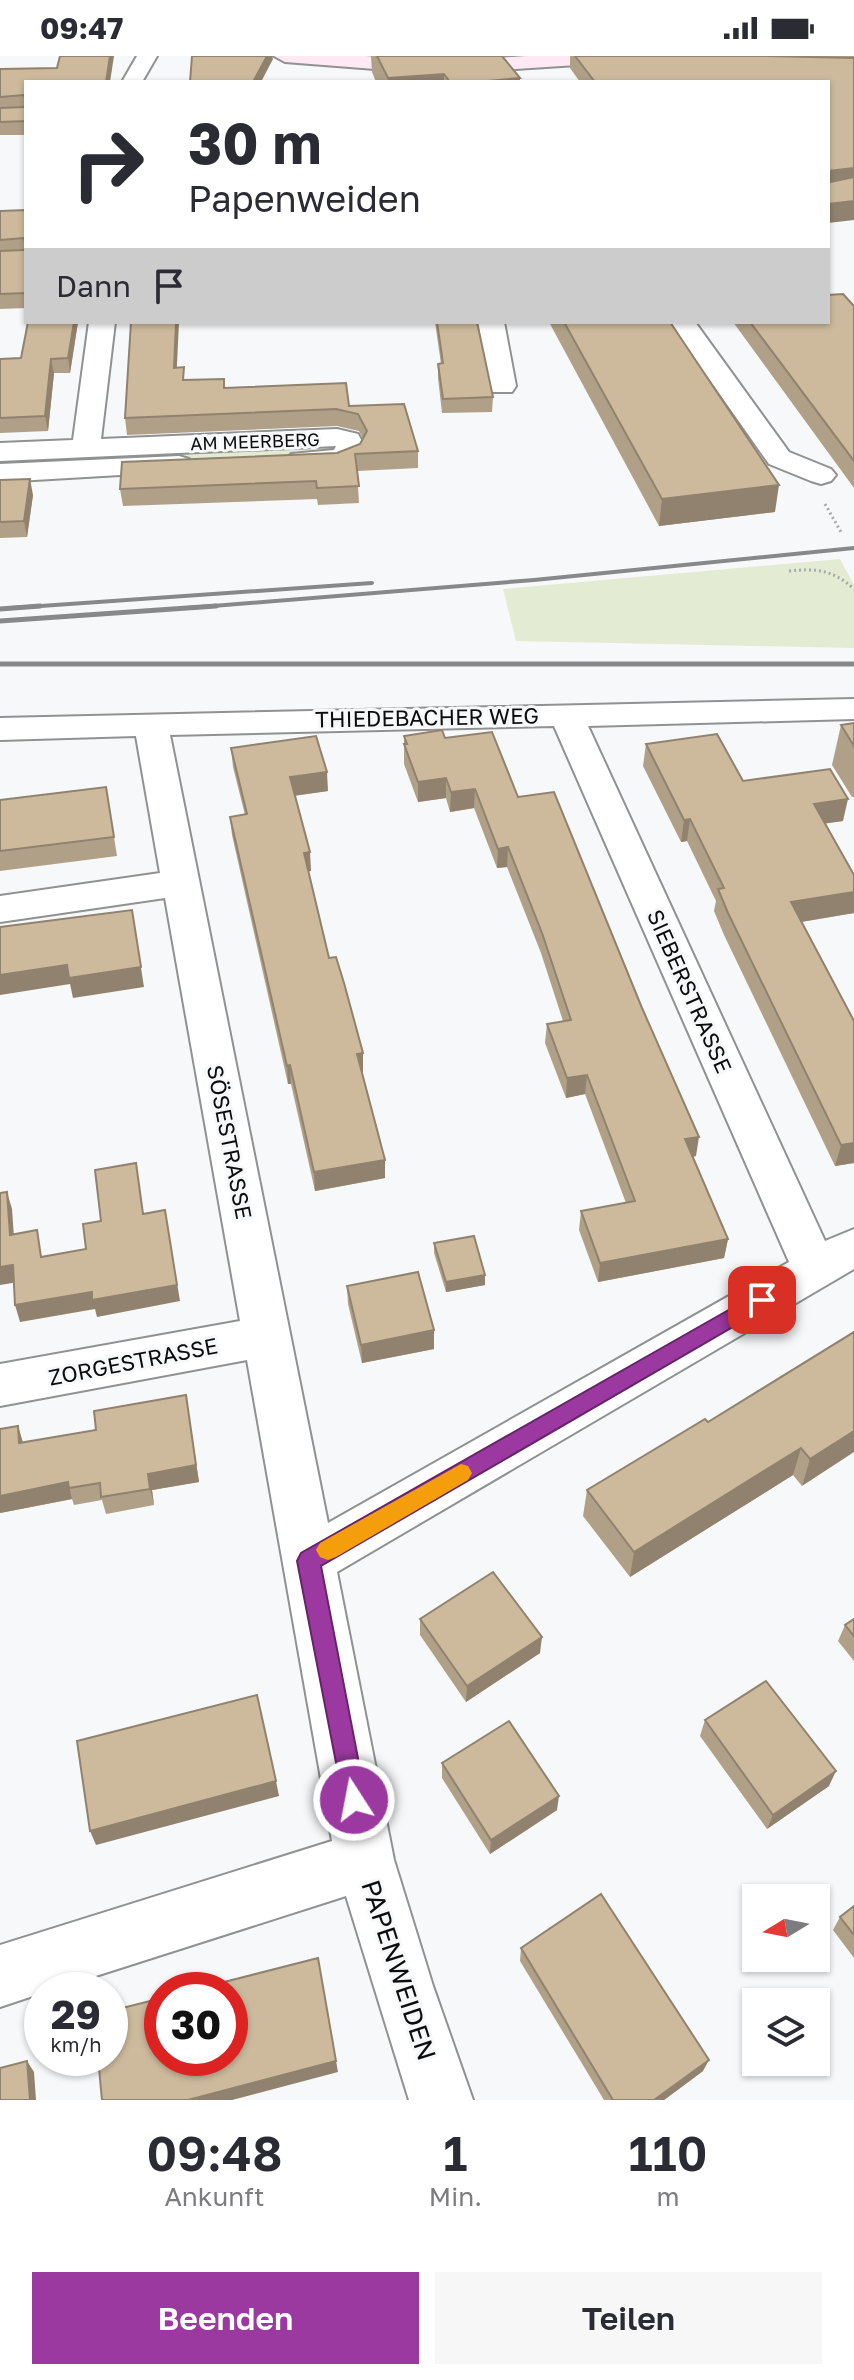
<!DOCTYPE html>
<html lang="de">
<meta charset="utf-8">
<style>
body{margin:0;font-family:"Golos Text",sans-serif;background:#f7f7f7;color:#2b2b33;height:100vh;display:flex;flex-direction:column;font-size:30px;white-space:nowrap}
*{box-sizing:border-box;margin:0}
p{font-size:26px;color:#7c7c81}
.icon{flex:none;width:44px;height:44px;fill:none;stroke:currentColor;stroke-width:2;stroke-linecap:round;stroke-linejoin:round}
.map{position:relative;height:2044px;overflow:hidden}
.panel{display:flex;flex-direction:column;background:#fff;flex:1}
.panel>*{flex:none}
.top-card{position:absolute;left:24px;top:24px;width:806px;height:244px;border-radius:0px;box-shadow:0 2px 6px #0004;background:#fff;color:#2b2b33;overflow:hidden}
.needle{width:52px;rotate:260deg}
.buttons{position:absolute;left:742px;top:1828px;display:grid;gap:16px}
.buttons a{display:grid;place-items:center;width:88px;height:88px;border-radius:0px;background:#fff;box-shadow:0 2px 6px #0004;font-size:40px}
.speed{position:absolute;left:24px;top:1916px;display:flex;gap:16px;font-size:40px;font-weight:700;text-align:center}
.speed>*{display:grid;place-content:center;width:104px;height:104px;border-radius:50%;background:#fff;box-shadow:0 2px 6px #0004;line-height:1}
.speed small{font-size:20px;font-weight:400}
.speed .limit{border:12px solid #d22;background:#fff;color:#111}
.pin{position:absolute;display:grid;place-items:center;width:68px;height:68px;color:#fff;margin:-34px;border-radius:16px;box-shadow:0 4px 12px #0006}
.me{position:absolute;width:88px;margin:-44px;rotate:349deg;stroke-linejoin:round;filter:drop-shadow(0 0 6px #0008)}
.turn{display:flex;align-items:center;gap:28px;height:168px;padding:0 32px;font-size:36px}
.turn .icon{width:104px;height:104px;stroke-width:2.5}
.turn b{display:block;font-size:56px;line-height:68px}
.then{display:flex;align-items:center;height:76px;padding:0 32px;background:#0003;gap:16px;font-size:30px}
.eta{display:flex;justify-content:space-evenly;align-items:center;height:136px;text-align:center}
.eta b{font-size:48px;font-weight:600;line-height:56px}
.cta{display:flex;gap:16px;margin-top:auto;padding:16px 32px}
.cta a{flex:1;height:92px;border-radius:0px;background:#9b39a0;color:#fff;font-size:32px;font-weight:600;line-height:92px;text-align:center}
.cta a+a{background:#f7f7f7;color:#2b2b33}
.status{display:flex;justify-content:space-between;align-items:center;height:56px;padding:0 40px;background:#fff;direction:ltr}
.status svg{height:22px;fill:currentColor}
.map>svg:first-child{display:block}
.green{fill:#e4ebd3}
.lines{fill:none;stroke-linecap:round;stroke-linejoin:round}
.street-casing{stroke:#909191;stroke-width:4}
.secondary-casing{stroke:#909191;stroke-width:4}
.path{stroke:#a8a9aa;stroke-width:3;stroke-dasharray:2 3;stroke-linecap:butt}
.street{fill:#fff;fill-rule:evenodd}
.secondary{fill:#ffe9f2;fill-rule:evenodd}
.rail-far1{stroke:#878889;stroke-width:4}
.rail{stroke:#878889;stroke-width:5}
.wall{fill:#b0a087}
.shaded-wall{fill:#90826e}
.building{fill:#cdba9d;stroke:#90826e;stroke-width:2}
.route{fill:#9b39a0;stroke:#652568;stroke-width:2}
.slow{fill:#f59e0b}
.labels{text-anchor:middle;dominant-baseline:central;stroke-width:6;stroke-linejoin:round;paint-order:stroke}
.far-street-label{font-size:18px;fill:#0c0d0d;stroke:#f7f8f9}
.street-label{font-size:22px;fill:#0c0d0d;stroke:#f7f8f9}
.near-street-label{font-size:26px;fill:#0c0d0d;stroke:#f7f8f9}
</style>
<div class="status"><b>09:47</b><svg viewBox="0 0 49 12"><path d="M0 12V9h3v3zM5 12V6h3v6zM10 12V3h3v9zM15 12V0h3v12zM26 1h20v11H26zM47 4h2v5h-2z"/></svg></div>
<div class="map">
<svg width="854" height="2044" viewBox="0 0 854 2044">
<rect width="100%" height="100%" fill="#f7f8f9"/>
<g class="green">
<path d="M 328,390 L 329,394 L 322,399 L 134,406 L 122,400 L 124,397 Z"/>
<path d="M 840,503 L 854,529 L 854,592 L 516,585 L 503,533 Z"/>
</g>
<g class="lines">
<defs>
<g id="street">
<path d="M 137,0 L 157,0 L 142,26 L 122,26 Z"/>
<path d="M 89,266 L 115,266 L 101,383 L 337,373 L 358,378 L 365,391 C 358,416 312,415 291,410 L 287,404 L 291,398 L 334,394 L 336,390 L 0,405 L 0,387 L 73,384 Z"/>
<path d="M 478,266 L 504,266 L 516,330 L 512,336 L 492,336 L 488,330 Z"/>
<path d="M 669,266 L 695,266 L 789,396 L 831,413 L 836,419 L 831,425 L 821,428 L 811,425 L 769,408 Z"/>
<path d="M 179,400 L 189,403 L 193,409 L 189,415 L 0,426 L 0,408 Z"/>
<path d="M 854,643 L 854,663 L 588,670 L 825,1185 L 854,1173 L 854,1213 L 337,1516 L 394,1804 L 433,1930 L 473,2044 L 409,2044 L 346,1840 L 52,1934 L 42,1934 L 42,1937 L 0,1951 L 0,1889 L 332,1785 L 247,1304 L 0,1350 L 0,1308 L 240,1265 L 165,842 L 0,866 L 0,840 L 160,817 L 136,680 L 0,684 L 0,662 ZM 554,670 L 789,1206 L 328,1467 L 170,679 Z"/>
</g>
<path id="secondary" d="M 274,0 L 366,0 L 439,6 L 526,0 L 640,0 L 643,4 L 632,10 L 577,9 L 439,18 L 285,6 Z"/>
</defs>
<use href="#street" class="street-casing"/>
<use href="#secondary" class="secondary-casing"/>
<g class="path">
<path d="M 825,448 L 841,476"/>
<path d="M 789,515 C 817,512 833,514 854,533"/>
</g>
<use href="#street" class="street"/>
<use href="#secondary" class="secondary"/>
<g class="rail-far1">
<path d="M 12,552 L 372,527"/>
<path d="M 188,552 L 534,524 L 854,492"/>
</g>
<g class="rail">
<path d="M 0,553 L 40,550"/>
<path d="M 0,565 L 216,550"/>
<path d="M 0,608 L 854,608"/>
</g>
</g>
<g class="wall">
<path d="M 114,0 L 26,26 L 26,79 L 0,79 L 0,13 L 57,12 Z"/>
<path d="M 371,0 L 502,0 L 520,26 L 376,26 L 372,16 Z"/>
<path d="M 570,0 L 854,0 L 854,164 L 828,26 L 580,26 L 570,12 Z"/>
<path d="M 26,154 L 26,252 L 0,253 L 0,155 Z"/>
<path d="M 854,250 L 854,432 L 733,266 L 828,266 Z"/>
<path d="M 78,266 L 70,317 L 54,317 L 48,375 L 0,377 L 0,303 L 21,302 Z"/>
<path d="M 435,266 L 477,266 L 493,341 L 492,356 L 442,357 L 438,322 L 438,308 L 441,308 Z"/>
<path d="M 549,266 L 670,266 L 775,456 L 659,470 Z"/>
<path d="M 177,312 L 185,324 L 224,323 L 225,332 L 349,350 L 418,395 L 418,412 L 357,415 L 359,447 L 318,449 L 317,443 L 123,450 L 120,433 L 337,397 L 360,388 L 363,383 L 359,375 L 337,370 L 127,379 L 125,362 Z"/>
<path d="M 0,424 L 33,439 L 27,481 L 0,482 Z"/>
<path d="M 854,667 L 854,741 L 852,741 L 832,709 L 841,669 Z"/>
<path d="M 404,680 L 445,682 L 518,741 L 696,1100 L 692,1101 L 728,1183 L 724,1202 L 598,1226 L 579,1174 L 581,1155 L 626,1147 L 585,1038 L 566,1042 L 545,987 L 547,968 L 563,965 L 541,897 L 507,811 L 497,812 L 474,752 L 450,756 L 446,742 L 418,746 L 404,708 Z"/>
<path d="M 646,688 L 843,765 L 825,767 L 854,857 L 802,866 L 854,965 L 854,1107 L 835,1110 L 724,879 L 714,855 L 716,845 L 687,785 L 681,786 L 643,710 Z"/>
<path d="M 231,692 L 328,735 L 294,740 L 311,815 L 308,815 L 329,902 L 363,1016 L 362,1016 L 385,1104 L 385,1122 L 315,1135 L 291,1028 L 288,1028 L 232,779 L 230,761 L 245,759 L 233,711 Z"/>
<path d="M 106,731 L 117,800 L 0,815 L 0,744 Z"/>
<path d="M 434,1187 L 485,1229 L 446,1236 L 434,1197 Z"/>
<path d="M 347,1230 L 434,1293 L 362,1307 L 348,1248 Z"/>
<path d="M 854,1276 L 802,1430 L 793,1419 L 630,1521 L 583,1460 L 587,1434 L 708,1366 Z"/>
<path d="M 186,1339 L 199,1426 L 152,1434 L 154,1449 L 106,1458 L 102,1444 L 74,1449 L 72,1443 L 0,1457 L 0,1373 L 18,1370 L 23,1387 L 96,1374 Z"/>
<path d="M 420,1563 L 540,1597 L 466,1646 L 420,1579 Z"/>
<path d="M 854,1563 L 854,1605 L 838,1585 L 845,1569 Z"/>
<path d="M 705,1664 L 829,1730 L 767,1773 L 700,1680 Z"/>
<path d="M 442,1707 L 557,1754 L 490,1798 L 442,1722 Z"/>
<path d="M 854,1850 L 854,1902 L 833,1874 L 840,1861 Z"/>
<path d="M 521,1892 L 703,2015 L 664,2044 L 604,2044 L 520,1905 Z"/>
</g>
<g class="shaded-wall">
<path d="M 110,0 L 114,0 L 110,26 L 106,26 Z"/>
<path d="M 267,0 L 272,0 L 273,3 L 261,26 L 253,26 Z"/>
<path d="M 444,18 L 444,26 L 388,26 L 388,22 Z"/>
<path d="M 520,22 L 520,26 L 487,26 L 487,25 Z"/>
<path d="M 854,112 L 854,130 L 828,134 L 829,115 Z"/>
<path d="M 854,145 L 854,164 L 828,167 L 828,148 Z"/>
<path d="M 74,266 L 78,266 L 70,317 L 68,302 Z"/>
<path d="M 176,266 L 179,266 L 176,329 L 174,312 Z"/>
<path d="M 51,303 L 54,317 L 48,375 L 45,360 Z"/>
<path d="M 30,423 L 33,439 L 27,481 L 24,465 Z"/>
<path d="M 779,429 L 775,456 L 659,470 L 662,443 Z"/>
<path d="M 327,716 L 328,735 L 291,740 L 290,721 Z"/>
<path d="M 446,722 L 446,742 L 418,746 L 418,726 Z"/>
<path d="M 475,733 L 474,752 L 450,756 L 451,736 Z"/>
<path d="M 848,743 L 843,765 L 809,770 L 814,748 Z"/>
<path d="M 690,763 L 687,785 L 681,786 L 684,764 Z"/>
<path d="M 508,791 L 507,811 L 497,812 L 498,793 Z"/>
<path d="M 310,796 L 311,815 L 305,816 L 304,797 Z"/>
<path d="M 854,836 L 854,857 L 787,868 L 791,846 Z"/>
<path d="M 132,854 L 144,931 L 73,942 L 70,928 L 0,939 L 0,919 Z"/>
<path d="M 363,997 L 363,1016 L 358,1017 L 357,998 Z"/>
<path d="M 290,1009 L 291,1028 L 288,1028 L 287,1010 Z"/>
<path d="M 587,1019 L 585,1038 L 566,1042 L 567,1022 Z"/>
<path d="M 699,1081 L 696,1100 L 681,1103 L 685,1083 Z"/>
<path d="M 854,1087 L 854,1107 L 835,1110 L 841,1089 Z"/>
<path d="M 385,1104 L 385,1122 L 315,1135 L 314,1116 Z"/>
<path d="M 7,1136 L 12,1153 L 15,1196 L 10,1179 Z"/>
<path d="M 165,1154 L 180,1245 L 97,1261 L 95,1253 L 20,1266 L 15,1249 Z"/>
<path d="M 728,1183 L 724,1202 L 598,1226 L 600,1207 Z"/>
<path d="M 13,1209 L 18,1226 L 0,1229 L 0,1211 Z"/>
<path d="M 485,1219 L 485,1229 L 446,1236 L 446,1226 Z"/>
<path d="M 434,1274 L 434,1293 L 362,1307 L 361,1289 Z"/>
<path d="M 186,1339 L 199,1426 L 152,1434 L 154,1449 L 150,1433 L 148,1418 Z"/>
<path d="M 18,1370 L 23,1387 L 19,1387 Z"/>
<path d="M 854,1375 L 854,1396 L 802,1430 L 810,1403 Z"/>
<path d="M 801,1392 L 793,1419 L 630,1521 L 634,1496 Z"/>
<path d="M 68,1426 L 72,1443 L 0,1457 L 0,1440 Z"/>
<path d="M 542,1581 L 540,1597 L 466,1646 L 467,1630 Z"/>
<path d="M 836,1715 L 829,1730 L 767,1773 L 773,1759 Z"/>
<path d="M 276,1725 L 279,1740 L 96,1789 L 90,1775 Z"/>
<path d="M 559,1740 L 557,1754 L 490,1798 L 491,1784 Z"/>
<path d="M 709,2004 L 703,2015 L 664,2044 L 654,2044 Z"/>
<path d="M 27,2005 L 34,2016 L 36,2044 L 30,2044 Z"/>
<path d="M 336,2005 L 338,2016 L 232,2044 L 188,2044 Z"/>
</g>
<g class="building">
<path d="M 60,0 L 110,0 L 106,26 L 26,26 L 26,45 L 24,39 L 0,41 L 0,13 L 57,12 Z"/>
<path d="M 192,0 L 267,0 L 253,26 L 190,26 Z"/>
<path d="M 377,0 L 502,0 L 520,22 L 487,25 L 488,26 L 450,26 L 444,18 L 388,22 Z"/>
<path d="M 575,0 L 767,0 L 854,2 L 854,112 L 829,115 L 828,123 L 831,126 L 854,121 L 854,145 L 828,148 L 828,26 L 595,26 Z"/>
<path d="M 26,49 L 26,65 L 0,66 L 0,52 L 24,51 Z"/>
<path d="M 26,154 L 26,189 L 24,182 L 0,184 L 0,155 Z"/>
<path d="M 26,192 L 26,237 L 0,238 L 0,195 L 24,194 Z"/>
<path d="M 843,238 L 854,250 L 854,405 L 750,266 L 828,266 L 828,239 Z"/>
<path d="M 28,266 L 74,266 L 68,302 L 51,303 L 45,360 L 0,362 L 0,303 L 21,302 Z"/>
<path d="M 131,266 L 176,266 L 174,312 L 184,311 L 183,324 L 224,323 L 224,332 L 346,327 L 349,350 L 404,348 L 418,395 L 355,398 L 359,430 L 317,432 L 316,425 L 120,433 L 122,406 L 337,397 L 360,388 L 367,375 L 358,358 L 336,353 L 125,362 Z"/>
<path d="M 437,266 L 477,266 L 493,341 L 443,343 L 438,308 L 443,307 Z"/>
<path d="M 564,266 L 670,266 L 779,429 L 662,443 Z"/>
<path d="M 30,423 L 24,465 L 0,466 L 0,424 Z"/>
<path d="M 854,667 L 854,690 L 841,669 Z"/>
<path d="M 442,674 L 445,682 L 492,676 L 518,741 L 554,736 L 642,952 L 699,1081 L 685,1083 L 728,1183 L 600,1207 L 581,1155 L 635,1145 L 587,1019 L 567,1022 L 547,968 L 571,964 L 542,877 L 508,791 L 498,793 L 475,733 L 451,736 L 446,722 L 418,726 L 404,688 L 407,688 L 404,680 Z"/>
<path d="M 717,678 L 743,725 L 830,713 L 848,743 L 814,748 L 854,819 L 854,836 L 791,846 L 854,965 L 854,1087 L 841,1089 L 728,857 L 718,833 L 724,832 L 690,763 L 684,764 L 646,688 Z"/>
<path d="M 316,680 L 327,716 L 290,721 L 310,796 L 304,797 L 329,902 L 336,901 L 344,927 L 363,997 L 357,998 L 385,1104 L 314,1116 L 290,1009 L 287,1010 L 230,761 L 247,758 L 231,692 Z"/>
<path d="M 106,731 L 114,781 L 0,795 L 0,744 Z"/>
<path d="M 132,854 L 141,911 L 69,922 L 67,909 L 0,919 L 0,871 Z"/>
<path d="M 136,1107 L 143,1158 L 165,1154 L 177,1229 L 92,1244 L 92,1236 L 15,1249 L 13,1209 L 0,1211 L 0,1137 L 7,1136 L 10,1179 L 37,1174 L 41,1201 L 86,1193 L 83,1168 L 101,1165 L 95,1114 Z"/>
<path d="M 474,1180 L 485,1219 L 446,1226 L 434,1187 Z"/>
<path d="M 418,1216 L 434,1274 L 361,1289 L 347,1230 Z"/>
<path d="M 854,1276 L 854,1375 L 810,1403 L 801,1392 L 634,1496 L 587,1434 L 705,1363 L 708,1366 Z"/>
<path d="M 186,1339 L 196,1409 L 148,1418 L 150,1433 L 101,1441 L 100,1427 L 69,1432 L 68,1426 L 0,1440 L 0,1373 L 18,1370 L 19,1387 L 96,1374 L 94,1355 Z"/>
<path d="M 493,1516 L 542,1581 L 467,1630 L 420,1563 Z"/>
<path d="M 854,1563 L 854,1580 L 845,1569 Z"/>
<path d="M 766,1625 L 836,1715 L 773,1759 L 705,1664 Z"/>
<path d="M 257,1639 L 276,1725 L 90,1775 L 77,1685 Z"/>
<path d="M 509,1665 L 559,1740 L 491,1784 L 442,1707 Z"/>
<path d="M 601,1838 L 709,2004 L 654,2044 L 613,2044 L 521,1892 Z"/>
<path d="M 854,1850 L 854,1879 L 840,1861 Z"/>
<path d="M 318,1902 L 336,2005 L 188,2044 L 102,2044 L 98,2002 L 110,2002 L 110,1955 L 162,1942 L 162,2002 L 230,2002 L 230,1934 L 193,1934 Z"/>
<path d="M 27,2005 L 30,2044 L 0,2044 L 0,2012 Z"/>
</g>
<path class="route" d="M 762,1235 L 769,1238 L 772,1244 L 769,1250 L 321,1510 L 366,1744 L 363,1753 L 354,1757 L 345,1753 L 297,1505 L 301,1497 Z"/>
<path class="slow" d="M 461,1408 L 468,1410 L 472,1417 L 468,1424 L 336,1501 L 328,1504 L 320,1501 L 316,1494 L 320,1487 Z"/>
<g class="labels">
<g class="far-street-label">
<text transform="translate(255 385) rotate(-2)">AM MEERBERG</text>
</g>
<g class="street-label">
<text transform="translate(427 661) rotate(-1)">THIEDEBACHER WEG</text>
<text transform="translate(690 935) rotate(66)">SIEBERSTRASSE</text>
<text transform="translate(230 1086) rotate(79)">SÖSESTRASSE</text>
<text transform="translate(133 1305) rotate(-11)">ZORGESTRASSE</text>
</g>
<g class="near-street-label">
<text transform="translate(399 1914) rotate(72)">PAPENWEIDEN</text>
</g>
</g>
</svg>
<div class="buttons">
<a><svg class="needle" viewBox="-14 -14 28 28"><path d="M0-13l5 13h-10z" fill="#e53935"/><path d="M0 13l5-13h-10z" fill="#7c7c81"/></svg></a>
<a><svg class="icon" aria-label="layers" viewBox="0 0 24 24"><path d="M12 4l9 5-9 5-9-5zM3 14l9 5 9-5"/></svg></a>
</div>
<div class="speed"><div>29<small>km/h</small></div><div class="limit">30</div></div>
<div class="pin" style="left:762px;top:1244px;background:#d93025"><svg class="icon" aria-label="arrive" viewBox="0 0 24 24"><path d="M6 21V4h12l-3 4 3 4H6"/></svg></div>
<svg class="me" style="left:354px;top:1744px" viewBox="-20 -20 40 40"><circle r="17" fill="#9b39a0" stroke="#fff" stroke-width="3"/><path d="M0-11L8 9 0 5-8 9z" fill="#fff"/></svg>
<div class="top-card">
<div class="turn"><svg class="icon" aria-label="right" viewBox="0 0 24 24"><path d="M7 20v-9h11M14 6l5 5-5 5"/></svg><div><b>30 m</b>Papenweiden</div></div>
<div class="then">Dann<svg class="icon" aria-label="arrive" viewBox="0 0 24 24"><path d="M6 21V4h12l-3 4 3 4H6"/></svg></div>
</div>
</div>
<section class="panel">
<div class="eta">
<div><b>09:48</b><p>Ankunft</p></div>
<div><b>1</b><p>Min.</p></div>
<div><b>110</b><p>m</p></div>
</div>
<div class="cta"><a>Beenden</a><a>Teilen</a></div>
</section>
